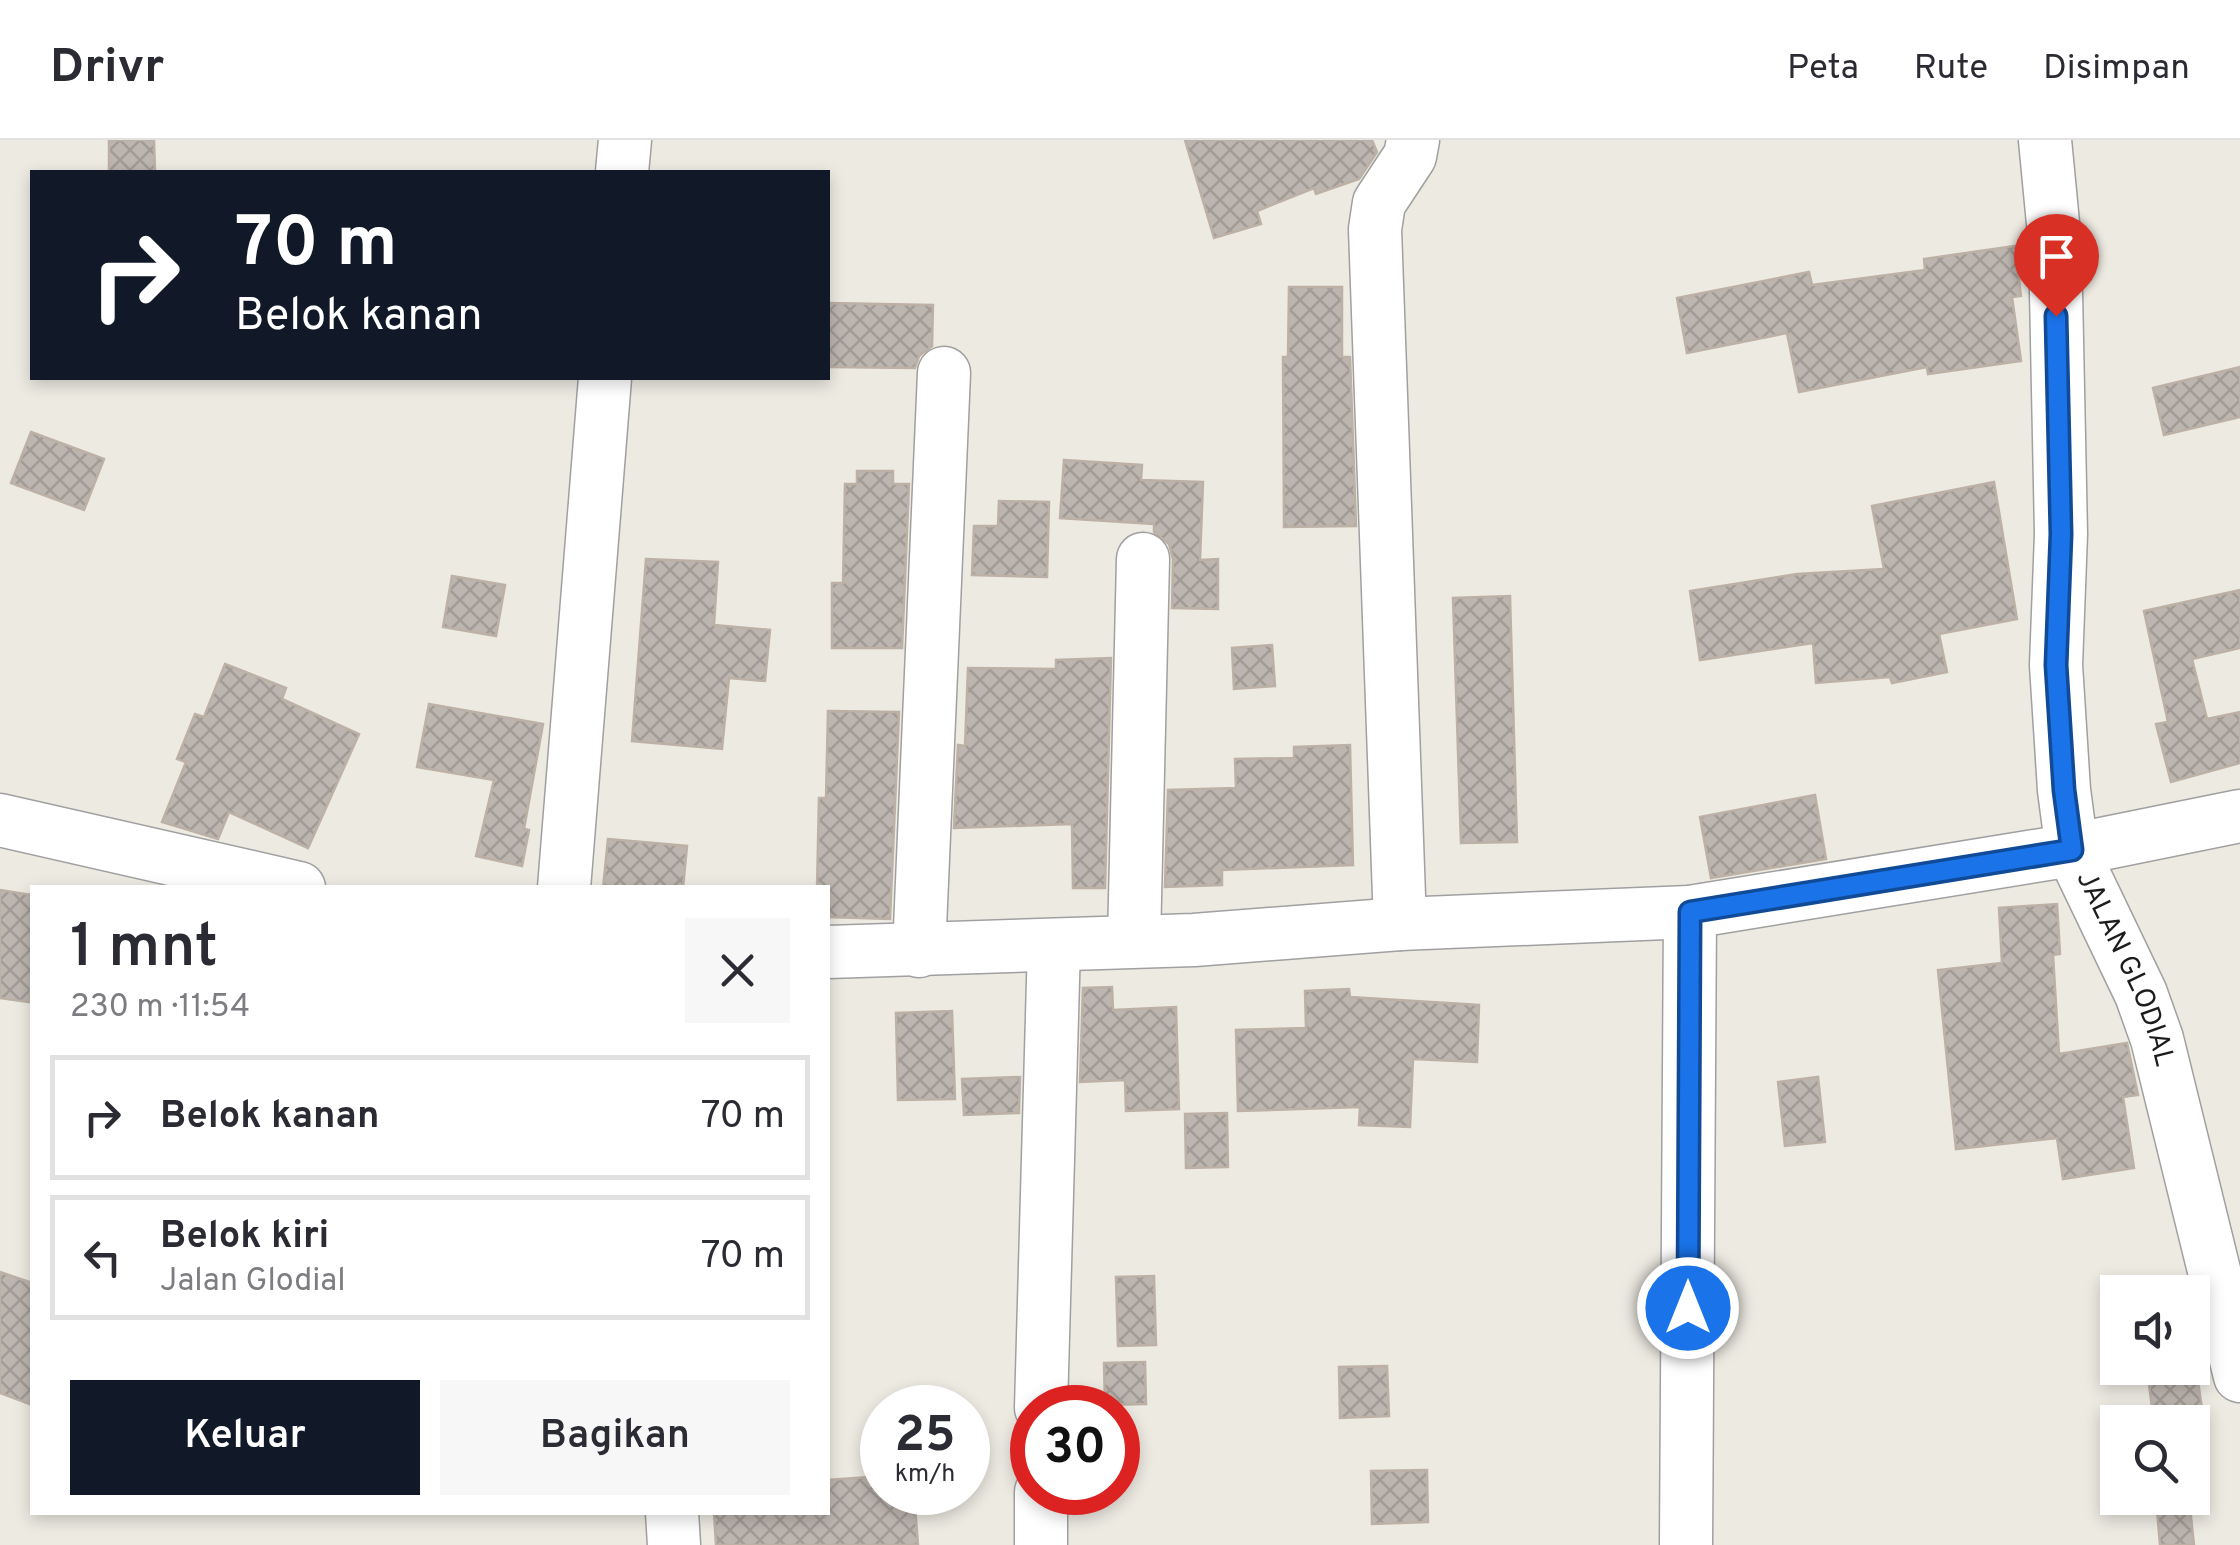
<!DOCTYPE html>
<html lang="id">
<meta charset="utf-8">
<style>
body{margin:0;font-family:Overpass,sans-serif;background:#f7f7f7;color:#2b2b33;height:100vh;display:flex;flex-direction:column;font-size:38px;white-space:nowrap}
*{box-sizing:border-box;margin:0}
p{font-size:32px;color:#7c7c81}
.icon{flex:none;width:55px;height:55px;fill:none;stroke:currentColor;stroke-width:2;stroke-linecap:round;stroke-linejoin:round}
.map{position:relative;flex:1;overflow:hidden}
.details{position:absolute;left:30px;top:745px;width:800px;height:630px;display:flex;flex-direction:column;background:#fff;border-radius:0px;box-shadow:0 5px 15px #0003}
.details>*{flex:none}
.guide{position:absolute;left:30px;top:30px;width:800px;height:210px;border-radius:0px;box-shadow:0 5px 15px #0003;background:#111827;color:#fff;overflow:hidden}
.tools{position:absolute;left:2100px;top:1135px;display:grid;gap:20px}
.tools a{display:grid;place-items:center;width:110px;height:110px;border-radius:0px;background:#fff;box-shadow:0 5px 15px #0003;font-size:50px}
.speed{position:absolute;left:860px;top:1245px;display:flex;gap:20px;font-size:50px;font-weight:700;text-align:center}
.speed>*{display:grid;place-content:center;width:130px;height:130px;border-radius:50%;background:#fff;box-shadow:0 5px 15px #0003;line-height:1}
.speed small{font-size:25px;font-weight:400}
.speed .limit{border:15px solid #d22;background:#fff;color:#111}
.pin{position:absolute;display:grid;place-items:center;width:85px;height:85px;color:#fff;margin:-102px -42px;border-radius:50% 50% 50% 0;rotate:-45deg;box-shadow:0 0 10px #0007}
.pin .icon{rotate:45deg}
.me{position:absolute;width:110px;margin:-55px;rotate:0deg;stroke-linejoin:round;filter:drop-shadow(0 0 8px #0008)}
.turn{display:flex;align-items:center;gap:35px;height:210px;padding:0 40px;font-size:45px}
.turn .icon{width:130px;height:130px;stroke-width:2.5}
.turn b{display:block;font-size:70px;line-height:85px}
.round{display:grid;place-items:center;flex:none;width:105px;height:105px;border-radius:0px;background:#f7f7f7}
.overview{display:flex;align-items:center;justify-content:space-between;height:170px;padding:0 40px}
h1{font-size:60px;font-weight:600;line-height:75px}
.button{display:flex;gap:20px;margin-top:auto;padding:20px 40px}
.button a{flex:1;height:115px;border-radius:0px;background:#111827;color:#fff;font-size:40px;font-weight:600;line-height:115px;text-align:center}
.button a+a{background:#f7f7f7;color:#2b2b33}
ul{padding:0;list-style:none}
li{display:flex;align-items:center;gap:30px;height:125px;margin:0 20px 15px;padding:0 20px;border:5px solid #e1e1e2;border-radius:0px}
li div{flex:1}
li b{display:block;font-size:38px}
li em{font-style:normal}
header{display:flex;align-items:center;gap:60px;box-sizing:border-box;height:140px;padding:0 50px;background:#fff;border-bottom:2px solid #e1e1e2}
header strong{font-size:48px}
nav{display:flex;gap:55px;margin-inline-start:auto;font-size:35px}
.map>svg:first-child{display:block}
.building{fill:url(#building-cross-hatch);stroke:#bdb1a6;stroke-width:2.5}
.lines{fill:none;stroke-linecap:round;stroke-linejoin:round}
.minor-casing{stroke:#a0a0a0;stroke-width:55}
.minor{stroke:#fff;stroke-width:52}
.route-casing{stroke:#114b97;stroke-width:25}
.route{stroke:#1a73e8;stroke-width:18}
.labels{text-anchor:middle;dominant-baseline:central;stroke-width:10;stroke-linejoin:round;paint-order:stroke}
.street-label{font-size:28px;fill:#1c1c1c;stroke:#fff}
</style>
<header>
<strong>Drivr</strong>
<nav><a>Peta</a><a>Rute</a><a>Disimpan</a></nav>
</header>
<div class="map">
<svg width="2240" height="1405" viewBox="0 0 2240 1405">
<defs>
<pattern id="building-cross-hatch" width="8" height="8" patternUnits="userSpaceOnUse" patternTransform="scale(2.5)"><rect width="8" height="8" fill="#bdb5af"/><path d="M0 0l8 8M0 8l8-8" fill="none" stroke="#a29b96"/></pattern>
</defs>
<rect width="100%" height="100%" fill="#edeae2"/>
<g class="building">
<path d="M 109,0 L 154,0 L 155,32 L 109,32 Z"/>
<path d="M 1185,0 L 1372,0 L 1377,12 L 1359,39 L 1316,54 L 1314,48 L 1257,71 L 1261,84 L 1214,98 Z"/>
<path d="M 2015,106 L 2021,156 L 2012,157 L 2021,221 L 1928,234 L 1927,227 L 1799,252 L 1787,193 L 1687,213 L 1677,158 L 1809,132 L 1812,145 L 1925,130 L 1924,119 Z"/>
<path d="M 1289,147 L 1342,147 L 1342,217 L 1350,217 L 1356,386 L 1284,387 L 1283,217 L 1288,217 Z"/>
<path d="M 828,163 L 933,165 L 932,206 L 919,216 L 915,228 L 828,227 Z"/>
<path d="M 2240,227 L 2240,277 L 2164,295 L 2153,248 Z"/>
<path d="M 31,292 L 104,319 L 84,370 L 11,343 Z"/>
<path d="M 1064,320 L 1142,325 L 1141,340 L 1203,342 L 1200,420 L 1218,419 L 1218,469 L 1172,468 L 1173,419 L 1169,404 L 1154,392 L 1154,384 L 1060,378 Z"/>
<path d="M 857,331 L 893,331 L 893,344 L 909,344 L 902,508 L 832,508 L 832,443 L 843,443 L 845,344 L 857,344 Z"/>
<path d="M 1994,342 L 2017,479 L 1939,494 L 1947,532 L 1892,543 L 1890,537 L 1816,543 L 1813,503 L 1700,520 L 1690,451 L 1797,434 L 1884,429 L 1872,366 Z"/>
<path d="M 999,361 L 1049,362 L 1047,437 L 972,435 L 974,386 L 998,386 Z"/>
<path d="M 646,419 L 718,422 L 714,485 L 770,490 L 765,541 L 729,538 L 722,609 L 632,601 Z"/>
<path d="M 452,436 L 505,445 L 496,496 L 443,487 Z"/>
<path d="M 2240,450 L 2240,508 L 2192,519 L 2207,579 L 2240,572 L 2240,623 L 2171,642 L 2156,584 L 2168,582 L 2144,471 Z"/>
<path d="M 1510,456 L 1517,702 L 1461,703 L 1453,458 Z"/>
<path d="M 1272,505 L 1275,546 L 1234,549 L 1232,508 Z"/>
<path d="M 1111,518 L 1105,748 L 1073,748 L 1072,684 L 954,688 L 958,605 L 965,606 L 968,528 L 1056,529 L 1056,520 Z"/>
<path d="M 225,524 L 286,548 L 282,559 L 359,594 L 308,708 L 229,672 L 218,699 L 162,682 L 186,622 L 177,619 L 195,574 L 204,577 Z"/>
<path d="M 429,564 L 543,584 L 524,689 L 529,690 L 522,726 L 476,716 L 494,640 L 417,627 Z"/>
<path d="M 828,571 L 899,572 L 890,779 L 828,777 L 828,748 L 817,748 L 819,658 L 826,658 Z"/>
<path d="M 1350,605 L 1353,725 L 1222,730 L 1222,745 L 1165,747 L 1168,650 L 1236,648 L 1235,619 L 1294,618 L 1294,607 Z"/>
<path d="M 1815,655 L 1826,719 L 1711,738 L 1700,677 Z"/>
<path d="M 608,699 L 687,706 L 683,748 L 603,748 Z"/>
<path d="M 0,750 L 32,755 L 32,841 L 29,862 L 0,858 Z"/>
<path d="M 2057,764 L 2060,814 L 2053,815 L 2059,914 L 2127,903 L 2138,955 L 2123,957 L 2134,1028 L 2063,1039 L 2057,998 L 1956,1009 L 1938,830 L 2002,823 L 1999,768 Z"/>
<path d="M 1112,847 L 1113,870 L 1176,867 L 1179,969 L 1126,971 L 1125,940 L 1080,942 L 1083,848 Z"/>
<path d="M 1349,849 L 1350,857 L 1479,865 L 1477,922 L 1413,919 L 1410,987 L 1359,985 L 1360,967 L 1238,971 L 1236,890 L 1306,888 L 1305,851 Z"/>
<path d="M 952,871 L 955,959 L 898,960 L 896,873 Z"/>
<path d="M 1020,937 L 1019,973 L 964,975 L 962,939 Z"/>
<path d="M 1818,937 L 1825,1002 L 1785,1006 L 1778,942 Z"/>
<path d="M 1227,973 L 1228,1027 L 1186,1028 L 1185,974 Z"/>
<path d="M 0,1132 L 32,1143 L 32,1265 L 0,1253 Z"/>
<path d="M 1154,1136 L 1156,1205 L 1118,1206 L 1116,1137 Z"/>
<path d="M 1145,1222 L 1146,1264 L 1105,1265 L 1104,1223 Z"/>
<path d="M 1387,1226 L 1389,1276 L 1340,1278 L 1339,1227 Z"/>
<path d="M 2165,1228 L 2196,1228 L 2204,1282 L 2154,1282 L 2147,1230 Z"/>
<path d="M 1427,1330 L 1428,1382 L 1372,1384 L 1371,1331 Z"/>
<path d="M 882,1336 L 882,1352 L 914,1352 L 918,1405 L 716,1405 L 714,1372 L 828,1372 L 828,1340 Z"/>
<path d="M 2156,1358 L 2189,1358 L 2194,1405 L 2160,1405 Z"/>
</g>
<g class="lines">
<defs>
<g id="minor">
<path id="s1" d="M 2045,0 L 2055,104 L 2061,394 L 2056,525 L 2064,650 L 2072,710 L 2141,854 L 2157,899 L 2240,1236"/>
<path d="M 622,32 L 625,0"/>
<path d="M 0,680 L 299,748"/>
<path d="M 564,748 L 605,238"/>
<path d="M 1400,784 L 1375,89 L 1379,63 L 1410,16 L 1413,0"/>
<path d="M 1134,801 L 1143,419"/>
<path d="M 919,811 L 944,233"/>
<path d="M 828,812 L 1194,800 L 1400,784 L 1690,772 L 2072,710 L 2240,676"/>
<path d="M 1041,1268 L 1054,805"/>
<path d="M 672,1372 L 674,1405"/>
<path d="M 1041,1405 L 1041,1352"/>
<path d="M 1686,1405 L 1690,772"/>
</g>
</defs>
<use href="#minor" class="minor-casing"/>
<use href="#minor" class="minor"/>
</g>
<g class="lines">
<defs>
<path id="route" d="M 1688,1168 L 1690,772 L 2072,710 L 2064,650 L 2056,525 L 2061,394 L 2056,176"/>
</defs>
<use href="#route" class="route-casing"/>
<use href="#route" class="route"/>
</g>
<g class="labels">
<g class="street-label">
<text stroke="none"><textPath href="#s1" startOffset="842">JALAN GLODIAL</textPath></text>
</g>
</g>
</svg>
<div class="tools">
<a><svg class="icon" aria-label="sound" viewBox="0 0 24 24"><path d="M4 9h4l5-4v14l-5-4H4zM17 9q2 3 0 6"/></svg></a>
<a><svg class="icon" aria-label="search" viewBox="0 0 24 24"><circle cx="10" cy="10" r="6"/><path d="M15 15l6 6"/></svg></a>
</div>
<div class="speed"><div>25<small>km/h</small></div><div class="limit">30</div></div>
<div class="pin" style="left:2056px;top:176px;background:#d93025"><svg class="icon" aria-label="arrive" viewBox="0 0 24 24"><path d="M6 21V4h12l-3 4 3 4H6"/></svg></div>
<svg class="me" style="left:1688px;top:1168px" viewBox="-20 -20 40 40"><circle r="17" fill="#1a73e8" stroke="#fff" stroke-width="3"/><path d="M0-11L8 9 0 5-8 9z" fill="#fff"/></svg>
<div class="guide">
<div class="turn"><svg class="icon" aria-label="right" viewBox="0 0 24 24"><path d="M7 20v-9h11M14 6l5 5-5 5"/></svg><div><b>70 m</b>Belok kanan</div></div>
</div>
<section class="details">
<div class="overview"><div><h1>1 mnt</h1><p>230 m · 11:54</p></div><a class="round"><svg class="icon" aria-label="close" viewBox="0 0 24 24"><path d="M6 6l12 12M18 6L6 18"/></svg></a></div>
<ul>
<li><svg class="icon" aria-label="right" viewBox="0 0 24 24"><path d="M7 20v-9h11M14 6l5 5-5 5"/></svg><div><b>Belok kanan</b></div><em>70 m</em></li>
<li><svg class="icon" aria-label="left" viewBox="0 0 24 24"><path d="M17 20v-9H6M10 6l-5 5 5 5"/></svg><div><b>Belok kiri</b><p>Jalan Glodial</p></div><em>70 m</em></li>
</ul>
<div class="button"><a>Keluar</a><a>Bagikan</a></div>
</section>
</div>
